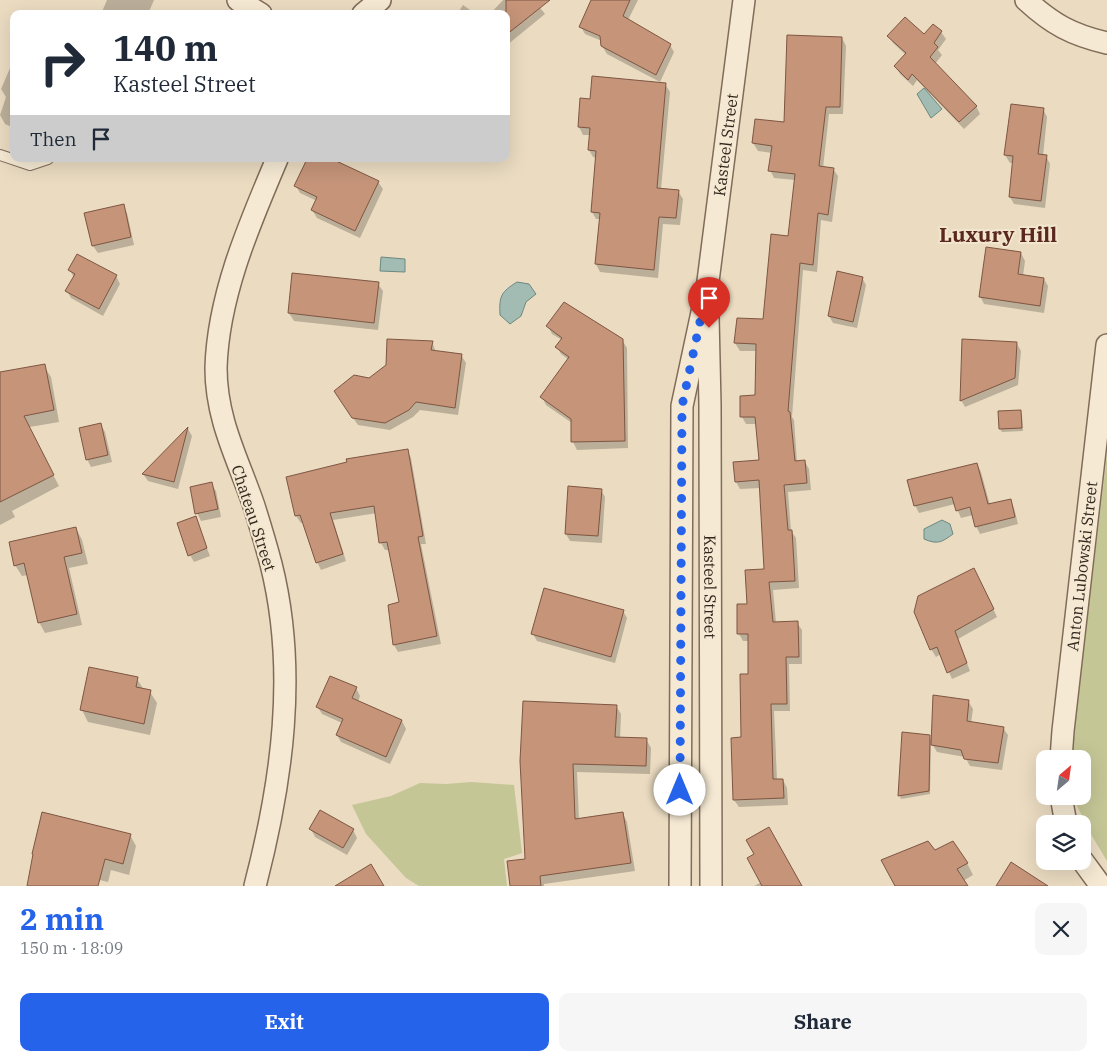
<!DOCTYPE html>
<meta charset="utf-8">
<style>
body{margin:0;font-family:"IBM Plex Serif",serif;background:#f6f6f7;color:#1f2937;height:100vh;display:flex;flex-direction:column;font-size:19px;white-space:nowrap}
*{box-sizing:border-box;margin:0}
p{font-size:16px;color:#747a83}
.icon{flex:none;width:28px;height:28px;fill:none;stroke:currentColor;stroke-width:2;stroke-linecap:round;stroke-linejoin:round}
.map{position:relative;height:886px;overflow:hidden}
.details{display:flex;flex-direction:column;background:#fff;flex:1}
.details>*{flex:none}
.banner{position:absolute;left:10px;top:10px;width:500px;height:152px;border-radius:10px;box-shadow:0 5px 20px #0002;background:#fff;color:#1f2937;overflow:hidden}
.needle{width:32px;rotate:29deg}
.fabs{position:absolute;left:1036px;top:750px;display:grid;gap:10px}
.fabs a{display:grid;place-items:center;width:55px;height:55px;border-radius:10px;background:#fff;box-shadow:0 5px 20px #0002;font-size:25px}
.pin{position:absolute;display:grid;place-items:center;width:42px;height:42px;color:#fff;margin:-51px -21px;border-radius:50% 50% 50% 0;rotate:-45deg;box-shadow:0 0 5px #0007}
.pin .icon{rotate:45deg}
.me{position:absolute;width:55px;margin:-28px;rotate:0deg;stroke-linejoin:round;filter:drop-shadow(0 0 4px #0008)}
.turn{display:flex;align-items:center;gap:18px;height:105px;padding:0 20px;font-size:22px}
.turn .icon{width:65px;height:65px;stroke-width:2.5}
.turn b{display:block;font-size:35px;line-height:42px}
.then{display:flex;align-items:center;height:48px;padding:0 20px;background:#0003;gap:10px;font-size:19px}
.round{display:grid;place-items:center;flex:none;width:52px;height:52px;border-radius:10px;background:#f6f6f7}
.head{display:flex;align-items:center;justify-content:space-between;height:85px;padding:0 20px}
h1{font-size:30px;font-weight:700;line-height:38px;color:#2563eb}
.cta{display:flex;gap:10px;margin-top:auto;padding:10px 20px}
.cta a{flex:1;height:58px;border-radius:10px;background:#2563eb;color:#fff;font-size:20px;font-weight:700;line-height:58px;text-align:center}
.cta a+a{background:#f6f6f7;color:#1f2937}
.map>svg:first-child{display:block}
.green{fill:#c4c696}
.water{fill:#a3bcb3;stroke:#6b8980}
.shadow{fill:#0003}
.building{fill:#c59479;stroke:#7e5642}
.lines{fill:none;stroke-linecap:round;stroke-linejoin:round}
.lane-casing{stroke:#816c5a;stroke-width:12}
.street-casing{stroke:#816c5a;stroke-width:24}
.lane{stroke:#f5e9d3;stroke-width:10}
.street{stroke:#f5e9d3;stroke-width:21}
.route{stroke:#2563eb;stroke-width:9;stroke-dasharray:0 16.2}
.labels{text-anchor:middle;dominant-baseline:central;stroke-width:4;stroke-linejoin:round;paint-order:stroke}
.street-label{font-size:16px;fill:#32261d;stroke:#f2e6cf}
.district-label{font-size:21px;font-weight:bold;fill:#5b2820;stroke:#f2e6cf}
</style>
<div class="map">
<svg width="1107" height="886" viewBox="0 0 1107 886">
<rect width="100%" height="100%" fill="#eadbc1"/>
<g class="green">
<path d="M 1107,455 L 1107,861 L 1092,836 L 1074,800 L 1074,796 L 1082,796 L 1082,759 L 1071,759 L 1071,755 Z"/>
<path d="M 471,782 L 514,785 L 522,853 L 504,859 L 507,886 L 419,886 L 406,878 L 366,834 L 352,805 L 391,796 L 420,783 L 446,784 Z"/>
</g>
<g class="water">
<path d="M 924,88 L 942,109 L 931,118 L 917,94 Z"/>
<path d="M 381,257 L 405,259 L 405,272 L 380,271 Z"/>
<path d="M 517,282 L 529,284 L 536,294 L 526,302 L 521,316 L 510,324 L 500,315 C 499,296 501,292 517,282 Z"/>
<path d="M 942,520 L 950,524 L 953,534 C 942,542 938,545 924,539 L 924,529 Z"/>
</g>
<g class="shadow">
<path d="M 107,0 L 154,0 L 148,14 L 101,14 Z"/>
<path d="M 503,0 L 534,0 L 545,14 L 506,46 L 506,14 L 490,14 Z"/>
<path d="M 593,0 L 638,0 L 628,20 L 670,45 L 674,52 L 660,82 L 607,54 L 602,46 L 602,41 L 585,34 L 581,27 Z"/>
<path d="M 463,5 L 476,14 L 457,14 Z"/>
<path d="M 941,32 L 946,39 L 938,50 L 942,55 L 935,64 L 976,106 L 980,114 L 964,129 L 917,80 L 913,86 L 900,74 L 895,66 L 906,55 L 893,43 L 889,36 L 924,36 Z"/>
<path d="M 842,38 L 846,46 L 843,114 L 829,114 L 823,168 L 833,169 L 838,176 L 832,222 L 821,220 L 817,272 L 803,270 L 792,417 L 794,420 L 797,462 L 805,462 L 809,469 L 811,490 L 788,492 L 791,531 L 796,538 L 799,588 L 773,590 L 776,623 L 797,623 L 802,630 L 802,664 L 789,664 L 790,711 L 774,711 L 777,780 L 783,780 L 787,788 L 788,805 L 739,807 L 734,800 L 750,675 L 749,641 L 743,641 L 739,634 L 748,605 L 765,570 L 760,488 L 740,489 L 736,482 L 761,461 L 757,424 L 746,424 L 742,417 L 756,397 L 757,351 L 740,351 L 735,343 L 738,319 L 764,321 L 789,237 L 795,180 L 774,178 L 770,170 L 772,153 L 758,151 L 753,143 L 785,124 Z"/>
<path d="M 14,59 L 14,128 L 5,124 L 0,115 L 6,97 L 1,89 Z"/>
<path d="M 665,84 L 670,92 L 661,189 L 678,191 L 683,199 L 680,225 L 663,224 L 658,278 L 600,272 L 596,264 L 601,219 L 596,219 L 592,212 L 597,158 L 593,157 L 589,150 L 590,135 L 583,135 L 579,127 L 591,100 Z"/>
<path d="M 1043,109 L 1047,117 L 1043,156 L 1046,156 L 1050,164 L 1045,208 L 1014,204 L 1010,197 L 1014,163 L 1010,163 L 1005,155 Z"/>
<path d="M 308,159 L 329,159 L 378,182 L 383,189 L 360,238 L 317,218 L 312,210 L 317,201 L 300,193 L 296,186 Z"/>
<path d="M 123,206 L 127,213 L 134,245 L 98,253 L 93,246 Z"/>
<path d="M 1021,253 L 1025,261 L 1023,276 L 1044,279 L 1048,286 L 1044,313 L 984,304 L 980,296 Z"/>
<path d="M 70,270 L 116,276 L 120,284 L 103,316 L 71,298 L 67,291 L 74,278 Z"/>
<path d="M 862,278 L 866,285 L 857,328 L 833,323 L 829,316 Z"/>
<path d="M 378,284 L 383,291 L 378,330 L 294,321 L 289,313 Z"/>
<path d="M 548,326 L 622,340 L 627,348 L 628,448 L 577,450 L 573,442 L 572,423 L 546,405 L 542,397 L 569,360 L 561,354 L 557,347 L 562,340 L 552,334 Z"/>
<path d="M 432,342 L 436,352 L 461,355 L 466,363 L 458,415 L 420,410 L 413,417 L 390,430 L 358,425 L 340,399 Z"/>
<path d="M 1017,344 L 1021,351 L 1018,385 L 965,407 L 961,400 Z"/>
<path d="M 44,366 L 51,377 L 59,422 L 0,432 L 0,374 Z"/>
<path d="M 1020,411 L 1022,415 L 1023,431 L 1002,432 L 1000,429 Z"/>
<path d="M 101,425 L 105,432 L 112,462 L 91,467 L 87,459 Z"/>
<path d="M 188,429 L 192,436 L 178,489 L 148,481 L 143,474 Z"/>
<path d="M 38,446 L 59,486 L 12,511 L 15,517 L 0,525 L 0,451 Z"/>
<path d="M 407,450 L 411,458 L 426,544 L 421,544 L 441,644 L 398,652 L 394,645 L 401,603 L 390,550 L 385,550 L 381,543 L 377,513 L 333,520 L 346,561 L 321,570 L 317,562 L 304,523 L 301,523 L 296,516 L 287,478 Z"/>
<path d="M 977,464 L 981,472 L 990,505 L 1010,500 L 1014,508 L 1018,524 L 980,534 L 976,526 L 973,515 L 961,518 L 955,504 L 919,513 L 915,505 Z"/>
<path d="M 211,484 L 216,491 L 221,517 L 201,521 L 197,513 Z"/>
<path d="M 601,490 L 605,497 L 602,543 L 570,541 L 566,534 Z"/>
<path d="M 195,518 L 210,556 L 194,562 L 190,555 Z"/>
<path d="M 76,528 L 82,540 L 88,564 L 69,568 L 82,625 L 45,633 L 39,622 L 28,575 L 22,576 L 15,565 Z"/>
<path d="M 978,577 L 997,617 L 958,639 L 970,671 L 952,679 L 941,654 L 936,657 L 931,649 Z"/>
<path d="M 623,611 L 627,618 L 615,663 L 537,641 L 533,634 Z"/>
<path d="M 137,679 L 144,690 L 150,692 L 157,703 L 150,735 L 88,722 L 82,710 Z"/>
<path d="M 356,688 L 360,696 L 358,702 L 402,721 L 406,729 L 390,764 L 341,742 L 337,735 L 342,723 L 322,714 L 317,706 Z"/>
<path d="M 968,701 L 973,709 L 971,723 L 1003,728 L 1008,735 L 1002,770 L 970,766 L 965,757 L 937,752 L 931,742 L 930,794 L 901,799 L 900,796 L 903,733 L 929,736 L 933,743 Z"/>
<path d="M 616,706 L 621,714 L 620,739 L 646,739 L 651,748 L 650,774 L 577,772 L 579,820 L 623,814 L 627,822 L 635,871 L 544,884 L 544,886 L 511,886 L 526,860 L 521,761 Z"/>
<path d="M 311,829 L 353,830 L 357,838 L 347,855 L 315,837 Z"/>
<path d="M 130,835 L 136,846 L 129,875 L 111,870 L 108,882 L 83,876 L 81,886 L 29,886 Z"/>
<path d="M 935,851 L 967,863 L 973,875 L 963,881 L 966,886 L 897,886 Z"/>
<path d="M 755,854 L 801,886 L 754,886 L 762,882 Z"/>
</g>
<g class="building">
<path d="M 506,0 L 550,0 L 506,35 Z"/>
<path d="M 591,0 L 630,0 L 623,16 L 671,44 L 656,75 L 601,46 L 600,36 L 579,27 Z"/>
<path d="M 905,17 L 924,34 L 933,24 L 942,31 L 934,43 L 938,47 L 930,57 L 977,106 L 959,122 L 912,74 L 908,80 L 894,66 L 906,53 L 887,36 Z"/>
<path d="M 787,35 L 842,37 L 840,107 L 826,107 L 819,166 L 834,168 L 828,215 L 818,213 L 813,265 L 800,263 L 788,411 L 790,412 L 795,461 L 805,460 L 807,483 L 784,485 L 788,530 L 792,530 L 795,581 L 769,582 L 773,622 L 798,621 L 799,657 L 786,657 L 787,704 L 771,704 L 773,779 L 783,779 L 784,798 L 733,800 L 731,738 L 741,737 L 740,674 L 748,674 L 748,634 L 737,634 L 737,604 L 747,604 L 745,570 L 764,569 L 759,480 L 735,482 L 733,462 L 759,460 L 755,417 L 740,417 L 740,396 L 755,395 L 756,344 L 734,343 L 737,318 L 763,319 L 771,234 L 788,236 L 795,174 L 768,171 L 772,146 L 752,143 L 755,119 L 784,122 Z"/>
<path d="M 592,76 L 666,83 L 657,188 L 679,190 L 676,218 L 659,217 L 654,270 L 595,264 L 600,213 L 591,212 L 596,151 L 588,150 L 590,128 L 578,127 L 580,98 L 590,99 Z"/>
<path d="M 1011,104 L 1044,108 L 1038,154 L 1047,155 L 1041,201 L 1009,197 L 1013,156 L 1004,155 Z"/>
<path d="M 307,159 L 332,159 L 379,181 L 355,231 L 311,210 L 317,197 L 294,186 Z"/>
<path d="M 124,204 L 131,237 L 92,246 L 84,213 Z"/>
<path d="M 986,247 L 1021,252 L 1018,274 L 1044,278 L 1040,306 L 979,297 Z"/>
<path d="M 77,254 L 117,275 L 99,309 L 65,291 L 75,274 L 68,270 Z"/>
<path d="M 837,271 L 863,277 L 853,322 L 828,316 Z"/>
<path d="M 292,273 L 379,282 L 374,323 L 288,313 Z"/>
<path d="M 564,302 L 623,339 L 625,441 L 571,442 L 571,419 L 540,397 L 569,357 L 555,347 L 562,338 L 546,326 Z"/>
<path d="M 387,339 L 433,341 L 431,350 L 462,354 L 455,408 L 416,402 L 409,410 L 385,423 L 352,418 L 334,391 L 354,375 L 369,378 L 386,365 Z"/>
<path d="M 962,339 L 1017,342 L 1015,378 L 960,401 Z"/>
<path d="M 45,364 L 54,410 L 24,416 L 54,475 L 0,502 L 0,372 Z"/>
<path d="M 1021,410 L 1022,428 L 999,429 L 998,411 Z"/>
<path d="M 101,423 L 108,455 L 86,460 L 79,428 Z"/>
<path d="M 188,427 L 174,482 L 142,474 Z"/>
<path d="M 408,449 L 423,536 L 418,537 L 437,636 L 393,645 L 388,605 L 399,602 L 387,542 L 379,543 L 374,506 L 330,513 L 343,554 L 316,563 L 300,515 L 295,516 L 286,477 L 347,462 L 346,459 Z"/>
<path d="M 977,463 L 988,504 L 1011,499 L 1015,517 L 975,527 L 970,507 L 956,511 L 952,497 L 914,506 L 907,480 Z"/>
<path d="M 212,482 L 218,509 L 195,514 L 190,487 Z"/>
<path d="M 568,486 L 602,489 L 598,536 L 565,534 Z"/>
<path d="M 196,516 L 207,548 L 188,556 L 177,523 Z"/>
<path d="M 76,527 L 82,553 L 64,557 L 77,614 L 38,623 L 24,563 L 14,566 L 9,542 Z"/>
<path d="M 974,568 L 994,609 L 955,631 L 967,663 L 947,673 L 937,647 L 930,650 L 914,612 L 918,596 Z"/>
<path d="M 544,588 L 624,610 L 611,657 L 531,634 Z"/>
<path d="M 89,667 L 138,677 L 136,687 L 151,690 L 144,724 L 80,710 Z"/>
<path d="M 330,676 L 357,687 L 352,698 L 402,720 L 386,757 L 336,735 L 343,719 L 316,707 Z"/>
<path d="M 933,695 L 969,700 L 967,721 L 1004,727 L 998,763 L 964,759 L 961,750 L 931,745 Z"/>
<path d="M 523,701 L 617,705 L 615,737 L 647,738 L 646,766 L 573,764 L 575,819 L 623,812 L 631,863 L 540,876 L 541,886 L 510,886 L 507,861 L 525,859 L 520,761 Z"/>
<path d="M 902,732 L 930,735 L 929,791 L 898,796 Z"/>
<path d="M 320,810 L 354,829 L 343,848 L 309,829 Z"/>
<path d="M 42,812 L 131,834 L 123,864 L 105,859 L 98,886 L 27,886 L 33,854 L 32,854 Z"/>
<path d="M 769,827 L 802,886 L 762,886 L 747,858 L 754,854 L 746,840 Z"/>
<path d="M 928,841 L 935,850 L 953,841 L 968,863 L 957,869 L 968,886 L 895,886 L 881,860 Z"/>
<path d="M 1011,862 L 1048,886 L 996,886 Z"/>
<path d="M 371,864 L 384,886 L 335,886 Z"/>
</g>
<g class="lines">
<defs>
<path id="lane" d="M 0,155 L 30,165 L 48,159"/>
<g id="street">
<path d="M 238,0 L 261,14"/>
<path d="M 1026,0 C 1052,24 1072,35 1107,43"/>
<path d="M 363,14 L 380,0"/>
<path id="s1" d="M 708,317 L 710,405 L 711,886"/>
<path id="s2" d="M 1061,759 L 1063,731 L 1107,345"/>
<path d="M 1061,796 L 1066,824"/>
<path d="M 1082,860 L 1101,886"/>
<path d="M 255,886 C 282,782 298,671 271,564 C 266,545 260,525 254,506 C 238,459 216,420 216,368 C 218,296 249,225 277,159"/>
<path id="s3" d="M 680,886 L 682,406 L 707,289 L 744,0"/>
</g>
</defs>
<use href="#lane" class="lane-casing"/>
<use href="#street" class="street-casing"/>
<use href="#lane" class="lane"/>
<use href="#street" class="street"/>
</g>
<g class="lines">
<path class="route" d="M 680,790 L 682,406 L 707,289 L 709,328"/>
</g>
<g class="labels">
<g class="street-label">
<text stroke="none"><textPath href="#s3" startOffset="745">Kasteel Street</textPath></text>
<text transform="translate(254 518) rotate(72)">Chateau Street</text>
<text stroke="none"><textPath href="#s2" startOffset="194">Anton Lubowski Street</textPath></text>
<text stroke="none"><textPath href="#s1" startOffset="270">Kasteel Street</textPath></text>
</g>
<g class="district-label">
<text x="998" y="234">Luxury Hill</text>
</g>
</g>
</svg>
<div class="fabs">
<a><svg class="needle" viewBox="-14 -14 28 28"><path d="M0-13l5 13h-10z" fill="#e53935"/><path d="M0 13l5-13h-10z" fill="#747a83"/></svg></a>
<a><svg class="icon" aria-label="layers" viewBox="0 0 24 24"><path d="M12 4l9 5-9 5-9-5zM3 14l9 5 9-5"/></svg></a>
</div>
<div class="pin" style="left:709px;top:328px;background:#d93025"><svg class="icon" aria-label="arrive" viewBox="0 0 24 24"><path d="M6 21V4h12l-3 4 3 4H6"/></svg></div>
<svg class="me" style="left:680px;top:790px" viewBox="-20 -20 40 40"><circle r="19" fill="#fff"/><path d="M0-13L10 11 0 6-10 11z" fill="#2563eb"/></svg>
<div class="banner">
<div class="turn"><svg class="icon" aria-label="right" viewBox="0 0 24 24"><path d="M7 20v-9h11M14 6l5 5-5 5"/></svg><div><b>140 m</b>Kasteel Street</div></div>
<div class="then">Then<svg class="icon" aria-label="arrive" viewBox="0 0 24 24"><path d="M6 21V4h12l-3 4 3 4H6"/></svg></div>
</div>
</div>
<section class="details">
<div class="head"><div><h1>2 min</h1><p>150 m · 18:09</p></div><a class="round"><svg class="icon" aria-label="close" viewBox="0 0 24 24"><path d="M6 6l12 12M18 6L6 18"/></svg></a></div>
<div class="cta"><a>Exit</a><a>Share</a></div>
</section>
